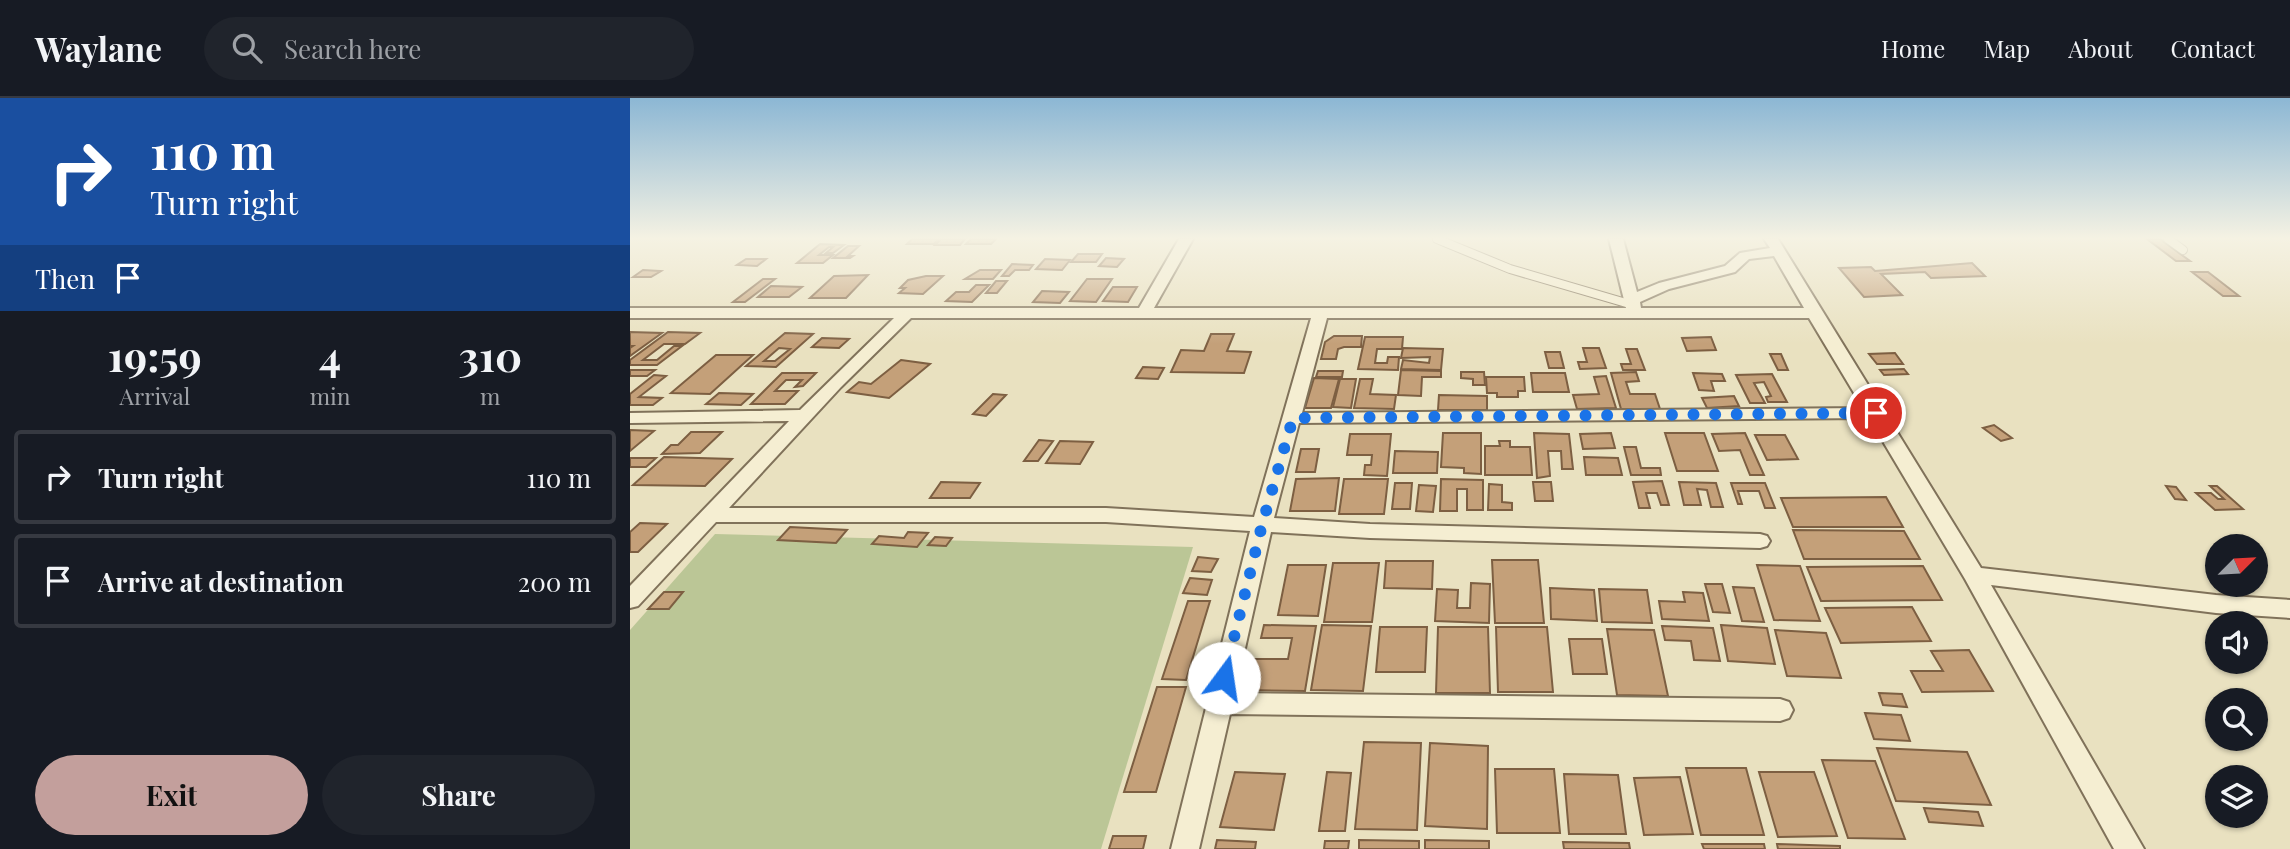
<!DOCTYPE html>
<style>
body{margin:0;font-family:"Playfair Display",serif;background:#20242c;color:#f1f3f6;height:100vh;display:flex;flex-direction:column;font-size:26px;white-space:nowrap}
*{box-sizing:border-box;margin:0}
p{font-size:23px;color:#9ea1a6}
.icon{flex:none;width:38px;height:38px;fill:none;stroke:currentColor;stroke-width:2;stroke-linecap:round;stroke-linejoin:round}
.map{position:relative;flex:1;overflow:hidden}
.details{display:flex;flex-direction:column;background:#171b24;width:630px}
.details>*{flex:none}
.banner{background:#1a4fa0;color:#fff;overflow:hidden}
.needle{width:46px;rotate:66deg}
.tools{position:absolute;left:1575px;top:436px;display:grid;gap:14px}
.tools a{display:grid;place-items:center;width:63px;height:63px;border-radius:50%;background:#171b24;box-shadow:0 2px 5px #0004;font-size:35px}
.pin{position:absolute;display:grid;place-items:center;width:60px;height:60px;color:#fff;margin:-30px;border:4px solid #fff;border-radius:50%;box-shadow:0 2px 7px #0007}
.me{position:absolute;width:77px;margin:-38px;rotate:14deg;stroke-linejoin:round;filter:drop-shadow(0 0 5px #0008)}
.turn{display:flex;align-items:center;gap:24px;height:147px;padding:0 35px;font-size:32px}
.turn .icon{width:91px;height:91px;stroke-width:2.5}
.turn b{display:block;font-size:49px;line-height:60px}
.then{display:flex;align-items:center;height:66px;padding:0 35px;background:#0003;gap:14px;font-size:26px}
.eta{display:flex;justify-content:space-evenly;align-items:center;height:119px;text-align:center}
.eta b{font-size:42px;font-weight:700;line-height:49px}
.action{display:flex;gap:14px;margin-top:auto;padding:14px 35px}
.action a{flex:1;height:80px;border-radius:42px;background:#c39f9c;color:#111;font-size:28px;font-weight:700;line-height:80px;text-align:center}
.action a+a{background:#20242c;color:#f1f3f6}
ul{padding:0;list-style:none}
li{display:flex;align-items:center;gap:21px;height:94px;margin:0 14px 10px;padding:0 21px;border:4px solid #363941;border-radius:7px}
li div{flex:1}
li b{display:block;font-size:26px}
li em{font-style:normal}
header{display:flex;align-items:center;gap:42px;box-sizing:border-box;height:98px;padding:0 35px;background:#171b24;border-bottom:2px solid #363941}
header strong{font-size:33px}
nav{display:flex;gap:38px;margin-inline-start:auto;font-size:24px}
.search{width:490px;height:63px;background:#20242c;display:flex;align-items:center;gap:18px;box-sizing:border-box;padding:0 24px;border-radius:38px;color:#9ea1a6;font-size:26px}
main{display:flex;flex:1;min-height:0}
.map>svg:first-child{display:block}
.green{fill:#bbc696}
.building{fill:#c4a079;stroke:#7d5f42;stroke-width:2;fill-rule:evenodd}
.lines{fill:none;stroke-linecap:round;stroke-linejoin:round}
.service-casing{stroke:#80725a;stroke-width:10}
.minor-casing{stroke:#80725a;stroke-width:4}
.service{stroke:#f5eed2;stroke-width:8}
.minor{fill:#f5eed2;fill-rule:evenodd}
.route{stroke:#1a73e8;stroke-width:12;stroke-dasharray:0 21.6}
</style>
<header>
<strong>Waylane</strong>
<div class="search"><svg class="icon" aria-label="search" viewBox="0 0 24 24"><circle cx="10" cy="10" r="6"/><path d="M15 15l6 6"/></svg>Search here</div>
<nav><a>Home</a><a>Map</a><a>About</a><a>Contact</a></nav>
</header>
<main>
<section class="details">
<div class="banner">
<div class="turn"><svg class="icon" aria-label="right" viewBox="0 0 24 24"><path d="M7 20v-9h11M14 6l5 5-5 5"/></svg><div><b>110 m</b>Turn right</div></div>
<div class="then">Then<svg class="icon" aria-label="arrive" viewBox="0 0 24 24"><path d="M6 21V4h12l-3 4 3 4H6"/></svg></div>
</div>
<div class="eta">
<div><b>19:59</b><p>Arrival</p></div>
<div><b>4</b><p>min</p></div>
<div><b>310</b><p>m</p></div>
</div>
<ul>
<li><svg class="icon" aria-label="right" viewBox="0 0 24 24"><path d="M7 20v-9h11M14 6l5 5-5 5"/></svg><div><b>Turn right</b></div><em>110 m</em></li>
<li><svg class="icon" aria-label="arrive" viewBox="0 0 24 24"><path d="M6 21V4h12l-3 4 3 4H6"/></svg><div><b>Arrive at destination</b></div><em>200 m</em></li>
</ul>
<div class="action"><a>Exit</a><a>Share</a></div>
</section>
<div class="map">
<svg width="1660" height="751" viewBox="0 0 1660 751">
<rect width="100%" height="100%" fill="#e9e1c0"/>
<path class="green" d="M 85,436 L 563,449 L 471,751 L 0,751 L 0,532 Z"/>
<g class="building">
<path d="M 282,141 L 309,141 L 304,146 L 277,146 Z"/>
<path d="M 311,141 L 335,141 L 330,147 L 305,147 Z"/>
<path d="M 341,141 L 366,141 L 361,146 L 336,146 Z"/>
<path d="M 1517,141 L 1530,141 L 1560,163 L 1546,163 Z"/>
<path d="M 190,146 L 214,147 L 203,155 L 196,155 L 203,149 L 199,149 L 189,157 L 203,157 L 193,165 L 167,165 Z"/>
<path d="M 218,148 L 229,148 L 218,158 L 223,158 L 220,160 L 203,160 Z"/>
<path d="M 448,156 L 472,156 L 466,164 L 441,164 Z"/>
<path d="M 476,160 L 494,161 L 487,169 L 469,168 Z"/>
<path d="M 116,161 L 136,161 L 127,168 L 107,167 Z"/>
<path d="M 415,161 L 440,162 L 432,172 L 406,171 Z"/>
<path d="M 1342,165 L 1355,178 L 1301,180 L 1295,174 L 1251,176 L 1272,197 L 1234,199 L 1209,170 L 1241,169 L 1245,173 Z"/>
<path d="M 382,166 L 403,167 L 399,172 L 385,172 L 379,178 L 372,178 Z"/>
<path d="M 13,172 L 31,173 L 21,179 L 3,179 Z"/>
<path d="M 350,172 L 371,172 L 363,181 L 335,181 Z"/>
<path d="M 1562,174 L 1578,174 L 1609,198 L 1593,198 Z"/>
<path d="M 238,177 L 216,200 L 180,200 L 204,178 Z"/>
<path d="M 296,178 L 313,178 L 293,196 L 269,195 L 275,190 L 270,190 L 278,182 Z"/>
<path d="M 133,181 L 145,181 L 115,204 L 103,204 Z"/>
<path d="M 457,181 L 482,181 L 466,204 L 440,203 Z"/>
<path d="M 366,183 L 377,183 L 367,195 L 356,195 Z"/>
<path d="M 346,187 L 359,187 L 342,204 L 316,203 L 326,194 L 339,194 Z"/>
<path d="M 141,188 L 172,189 L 159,199 L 128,199 Z"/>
<path d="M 483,189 L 507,189 L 498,204 L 473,203 Z"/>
<path d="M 412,193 L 439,194 L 430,205 L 403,204 Z"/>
<path d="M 0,234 L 32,235 L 0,258 L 0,250 L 3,248 L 0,248 Z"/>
<path d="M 38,234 L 70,235 L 55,246 L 34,246 L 13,262 L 27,262 L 44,248 L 52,248 L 27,267 L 0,267 L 0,262 Z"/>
<path d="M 155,235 L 183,236 L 146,269 L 116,268 ZM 149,250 L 160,251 L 145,263 L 134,263 Z"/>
<path d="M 581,236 L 604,236 L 597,253 L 621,254 L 614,275 L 541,274 L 551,252 L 574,253 Z"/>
<path d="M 704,238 L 732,238 L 731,249 L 714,249 L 708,251 L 706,261 L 691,261 L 695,244 Z"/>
<path d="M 735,239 L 773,239 L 772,251 L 747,251 L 745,265 L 757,265 L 758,259 L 769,259 L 768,272 L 728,271 Z"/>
<path d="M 1081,239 L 1086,252 L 1057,253 L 1052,240 Z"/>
<path d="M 192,240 L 219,241 L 209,250 L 182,249 Z"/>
<path d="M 773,250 L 813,251 L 811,272 L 771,271 L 773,262 L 799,265 L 800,259 L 771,260 Z"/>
<path d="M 953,250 L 969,250 L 976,270 L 950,271 L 948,264 L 957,264 Z"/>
<path d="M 996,251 L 1007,251 L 1015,272 L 993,272 L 991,266 L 1001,266 Z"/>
<path d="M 915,254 L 930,254 L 934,270 L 919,270 Z"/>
<path d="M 1265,255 L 1273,266 L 1247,266 L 1239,256 Z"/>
<path d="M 1140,256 L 1151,256 L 1158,272 L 1148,272 Z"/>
<path d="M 86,257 L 123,257 L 80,296 L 41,295 Z"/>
<path d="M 271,262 L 300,266 L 259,300 L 217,294 L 229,284 L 241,286 Z"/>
<path d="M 513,269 L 534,270 L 528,281 L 506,280 Z"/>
<path d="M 1274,271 L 1278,276 L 1254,277 L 1250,272 Z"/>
<path d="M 0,272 L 25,272 L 17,278 L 0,278 Z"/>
<path d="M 771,272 L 811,273 L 811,279 L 792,279 L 791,298 L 768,297 Z"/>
<path d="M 688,273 L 713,273 L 712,279 L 686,279 Z"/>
<path d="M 831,274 L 854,274 L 855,287 L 843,287 L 843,281 L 831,280 Z"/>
<path d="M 1006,274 L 1009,283 L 996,284 L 1000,296 L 1025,296 L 1030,311 L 991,311 L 981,275 Z"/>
<path d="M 152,275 L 186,275 L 173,288 L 165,289 L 172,282 L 156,282 L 145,293 L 168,293 L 155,306 L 121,306 Z"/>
<path d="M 901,275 L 935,275 L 939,294 L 903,294 Z"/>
<path d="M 1063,275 L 1092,276 L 1095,283 L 1081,283 L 1084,293 L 1069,292 Z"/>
<path d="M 1142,276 L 1157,304 L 1138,304 L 1136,299 L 1141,298 L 1134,284 L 1124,285 L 1135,305 L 1120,305 L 1106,277 Z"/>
<path d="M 24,277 L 36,278 L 9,299 L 32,300 L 23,307 L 0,307 L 0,296 Z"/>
<path d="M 976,278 L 986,310 L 947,311 L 943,297 L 969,296 L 964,279 Z"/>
<path d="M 856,279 L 894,279 L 895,293 L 888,293 L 888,299 L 867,299 L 867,295 L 857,295 Z"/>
<path d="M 684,280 L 709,281 L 701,310 L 675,310 Z"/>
<path d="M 710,281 L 726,281 L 721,310 L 703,309 Z"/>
<path d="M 730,281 L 743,281 L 740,296 L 766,297 L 764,311 L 724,310 Z"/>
<path d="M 89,295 L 123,296 L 111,307 L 76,306 Z"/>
<path d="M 363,296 L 376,297 L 356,318 L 343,316 Z"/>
<path d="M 809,297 L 857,298 L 857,312 L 808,312 Z"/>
<path d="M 1104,298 L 1109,308 L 1077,310 L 1072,300 Z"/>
<path d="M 1364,327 L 1382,340 L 1371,343 L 1353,330 Z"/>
<path d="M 0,332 L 24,333 L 0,353 Z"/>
<path d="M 61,334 L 92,334 L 70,355 L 32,356 L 41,347 L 48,347 Z"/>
<path d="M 813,335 L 851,335 L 851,376 L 834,375 L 834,370 L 811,369 Z"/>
<path d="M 904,335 L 939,336 L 943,371 L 932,371 L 931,353 L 918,353 L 920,378 L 907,380 Z"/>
<path d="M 981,335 L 985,350 L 953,351 L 950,336 Z"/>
<path d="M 1035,335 L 1074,335 L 1088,373 L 1047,373 Z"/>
<path d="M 1115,335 L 1134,377 L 1120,377 L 1110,352 L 1089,353 L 1082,336 Z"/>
<path d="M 720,336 L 761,336 L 757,378 L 734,377 L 735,367 L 741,367 L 742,357 L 717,357 Z"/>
<path d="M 1125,337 L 1155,337 L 1168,361 L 1137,362 Z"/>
<path d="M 409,342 L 423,343 L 408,363 L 394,363 Z"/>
<path d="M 430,343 L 463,344 L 450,366 L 416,365 Z"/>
<path d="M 869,343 L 880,343 L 880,349 L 900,349 L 902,377 L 855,377 L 855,348 L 870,348 Z"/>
<path d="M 994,349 L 1006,349 L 1011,370 L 1030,370 L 1031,377 L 1001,377 Z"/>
<path d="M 671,351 L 689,351 L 685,374 L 666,374 Z"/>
<path d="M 765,353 L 808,354 L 807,375 L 763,375 Z"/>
<path d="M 34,359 L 102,361 L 75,388 L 3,387 Z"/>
<path d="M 954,359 L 988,360 L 992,377 L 956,377 Z"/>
<path d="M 0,360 L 26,360 L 16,369 L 0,369 Z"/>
<path d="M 709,380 L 705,413 L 660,413 L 666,381 Z"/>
<path d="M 714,381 L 758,381 L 754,416 L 709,416 Z"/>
<path d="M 811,381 L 853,382 L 853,412 L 837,412 L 837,391 L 827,391 L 827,413 L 810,413 Z"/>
<path d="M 1032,383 L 1039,407 L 1031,407 L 1027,395 L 1016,395 L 1020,410 L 1009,410 L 1003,384 Z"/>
<path d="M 311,384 L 350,385 L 340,400 L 300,400 Z"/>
<path d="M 903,384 L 921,384 L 923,403 L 905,403 Z"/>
<path d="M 1049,384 L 1086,385 L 1093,409 L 1081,409 L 1077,392 L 1067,391 L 1071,407 L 1054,407 Z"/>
<path d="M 765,385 L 782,385 L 780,411 L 762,411 Z"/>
<path d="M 1101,385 L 1135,385 L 1145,410 L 1135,410 L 1129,393 L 1108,393 L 1112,406 L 1108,406 Z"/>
<path d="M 859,386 L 872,387 L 872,404 L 882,405 L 882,412 L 858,412 Z"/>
<path d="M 789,387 L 806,388 L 803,414 L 786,413 Z"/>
<path d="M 1536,388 L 1546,389 L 1556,402 L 1545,401 Z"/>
<path d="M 1580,388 L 1587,388 L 1613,411 L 1585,412 L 1566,395 L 1581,395 L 1588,401 L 1594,401 Z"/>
<path d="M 1256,399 L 1273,429 L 1163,429 L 1151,400 Z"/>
<path d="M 10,425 L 37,426 L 8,454 L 0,454 L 0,434 Z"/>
<path d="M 160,429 L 217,432 L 206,445 L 148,442 Z"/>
<path d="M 1163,432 L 1274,433 L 1290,461 L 1174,461 Z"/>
<path d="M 278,434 L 298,435 L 287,449 L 242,446 L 249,438 L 274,440 Z"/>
<path d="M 305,439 L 322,440 L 316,448 L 298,447 Z"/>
<path d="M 568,459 L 588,461 L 581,474 L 562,473 Z"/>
<path d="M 862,462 L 908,462 L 914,525 L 865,525 Z"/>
<path d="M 756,463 L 803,463 L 802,491 L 754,490 Z"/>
<path d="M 703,465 L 749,465 L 742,524 L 694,524 Z"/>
<path d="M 658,467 L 696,467 L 688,518 L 648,517 Z"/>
<path d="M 1127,467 L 1170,468 L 1190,523 L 1144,522 Z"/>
<path d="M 1293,468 L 1312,502 L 1191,503 L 1177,469 Z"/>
<path d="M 560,480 L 582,482 L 577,497 L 553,495 Z"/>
<path d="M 841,485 L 860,486 L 859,525 L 805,523 L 807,491 L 828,492 L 827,510 L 840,510 Z"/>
<path d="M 1075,486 L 1092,486 L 1100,515 L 1083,514 Z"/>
<path d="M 1103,489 L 1124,490 L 1134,524 L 1112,523 Z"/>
<path d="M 920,490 L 964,492 L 967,523 L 921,521 Z"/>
<path d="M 969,491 L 1017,492 L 1022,525 L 972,524 Z"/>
<path d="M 34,494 L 53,494 L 39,511 L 18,511 Z"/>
<path d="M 1053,494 L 1073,495 L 1079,523 L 1032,521 L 1029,503 L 1055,504 Z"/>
<path d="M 558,503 L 580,503 L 556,582 L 532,581 Z"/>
<path d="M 1282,509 L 1301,543 L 1211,545 L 1195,510 Z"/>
<path d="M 634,527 L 686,528 L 675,593 L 618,592 L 625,561 L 658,561 L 662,540 L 631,540 Z"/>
<path d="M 692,527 L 741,528 L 733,593 L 681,592 Z"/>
<path d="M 1091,527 L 1137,530 L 1145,566 L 1098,563 Z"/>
<path d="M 1032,528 L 1083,530 L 1090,563 L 1064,562 L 1061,543 L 1035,542 Z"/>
<path d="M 750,529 L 797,529 L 795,574 L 746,574 Z"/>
<path d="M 808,529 L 858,529 L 860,595 L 806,595 Z"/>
<path d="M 866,529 L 917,529 L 923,594 L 868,594 Z"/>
<path d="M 977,531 L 1024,532 L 1038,598 L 987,597 Z"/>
<path d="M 1145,532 L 1196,535 L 1211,580 L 1157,578 Z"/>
<path d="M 939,541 L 972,541 L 977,576 L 943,576 Z"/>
<path d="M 1339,552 L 1363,593 L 1292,594 L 1281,573 L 1313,573 L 1301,553 Z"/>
<path d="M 527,589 L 556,589 L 526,694 L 494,694 Z"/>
<path d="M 1249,595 L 1272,596 L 1277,609 L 1253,607 Z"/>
<path d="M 1235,615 L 1271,617 L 1280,643 L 1244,641 Z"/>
<path d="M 734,644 L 791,645 L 787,732 L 725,731 Z"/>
<path d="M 800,645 L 858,648 L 857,731 L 795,728 Z"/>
<path d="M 1247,650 L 1337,654 L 1361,707 L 1266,703 Z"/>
<path d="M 1192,662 L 1245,663 L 1275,741 L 1218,740 Z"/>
<path d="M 1056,670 L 1116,670 L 1134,737 L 1071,737 Z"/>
<path d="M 865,671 L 924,671 L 930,735 L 867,735 Z"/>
<path d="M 605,674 L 655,676 L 644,732 L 590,729 Z"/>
<path d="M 697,674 L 721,675 L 715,733 L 689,733 Z"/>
<path d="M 1129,674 L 1184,674 L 1207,738 L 1148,739 Z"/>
<path d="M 934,676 L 988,677 L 996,736 L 939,736 Z"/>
<path d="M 1050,679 L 1063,736 L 1014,737 L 1004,680 Z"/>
<path d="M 1294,710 L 1348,714 L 1353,728 L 1299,724 Z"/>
<path d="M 483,738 L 516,738 L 513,751 L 479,751 Z"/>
<path d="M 587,742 L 626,744 L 625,751 L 585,751 Z"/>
<path d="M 729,742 L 789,743 L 789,751 L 729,751 Z"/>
<path d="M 795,742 L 859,743 L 859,751 L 795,751 Z"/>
<path d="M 695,743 L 719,743 L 718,751 L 694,751 Z"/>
<path d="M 933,744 L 999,745 L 1000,751 L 934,751 Z"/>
<path d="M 1072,746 L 1134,746 L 1135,751 L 1074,751 Z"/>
<path d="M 1147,746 L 1210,748 L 1210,751 L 1148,751 Z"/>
</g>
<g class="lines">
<defs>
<g id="service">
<path d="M 807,141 L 880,171 L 1003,207"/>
<path d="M 1538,141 L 1553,152"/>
</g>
<path id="minor" d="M 549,141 L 563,141 L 524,210 L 996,210 L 979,141 L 993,141 L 1007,194 L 1029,185 L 1095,168 L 1110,155 L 1140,150 L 1134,141 L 1148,141 L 1351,470 L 1586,497 L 1660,502 L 1660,520 L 1586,515 L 1361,487 L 1514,751 L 1484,751 L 1335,481 L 1239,320 L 669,325 L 644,420 L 740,426 L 1130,436 L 1137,438 L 1140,443 L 1137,448 L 1130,450 L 740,440 L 641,434 L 605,595 L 1150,601 L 1159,604 L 1163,612 L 1159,620 L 1150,623 L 600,616 L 569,751 L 541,751 L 620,433 L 476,424 L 86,424 L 8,508 L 0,510 L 0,488 L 159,323 L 0,325 L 0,315 L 170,312 L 264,220 L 0,220 L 0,210 L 509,210 ZM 1144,158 L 1174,210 L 1011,210 L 1010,204 L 1039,191 L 1105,174 L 1119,161 ZM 281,220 L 681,220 L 624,419 L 476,410 L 99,410 L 211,289 ZM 697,220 L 1179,220 L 1233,310 L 672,315 Z"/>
</defs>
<use href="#service" class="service-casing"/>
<use href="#minor" class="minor-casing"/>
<use href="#service" class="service"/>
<use href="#minor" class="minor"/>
</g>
<linearGradient id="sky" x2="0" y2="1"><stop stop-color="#8cb7d4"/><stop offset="0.57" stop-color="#f5f2e3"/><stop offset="1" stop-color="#f5f2e3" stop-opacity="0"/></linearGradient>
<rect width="1660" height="246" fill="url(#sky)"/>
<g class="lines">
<path class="route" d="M 594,580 L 632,427 L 663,320 L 1246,315"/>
</g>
</svg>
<div class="tools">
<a><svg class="needle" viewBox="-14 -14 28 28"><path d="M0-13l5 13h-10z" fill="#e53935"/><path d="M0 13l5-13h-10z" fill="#9ea1a6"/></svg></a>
<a><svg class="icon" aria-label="sound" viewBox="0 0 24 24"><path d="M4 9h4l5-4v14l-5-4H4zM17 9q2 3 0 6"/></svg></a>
<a><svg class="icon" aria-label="search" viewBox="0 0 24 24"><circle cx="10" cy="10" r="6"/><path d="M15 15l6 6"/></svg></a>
<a><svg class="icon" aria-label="layers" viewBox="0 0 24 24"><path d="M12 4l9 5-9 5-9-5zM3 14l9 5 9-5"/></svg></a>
</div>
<div class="pin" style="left:1246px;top:315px;background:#d93025"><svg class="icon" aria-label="arrive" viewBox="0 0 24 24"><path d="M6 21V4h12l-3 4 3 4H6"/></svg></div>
<svg class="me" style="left:594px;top:580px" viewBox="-20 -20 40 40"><circle r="19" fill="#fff"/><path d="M0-13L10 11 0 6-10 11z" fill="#1a73e8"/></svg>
</div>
</main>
